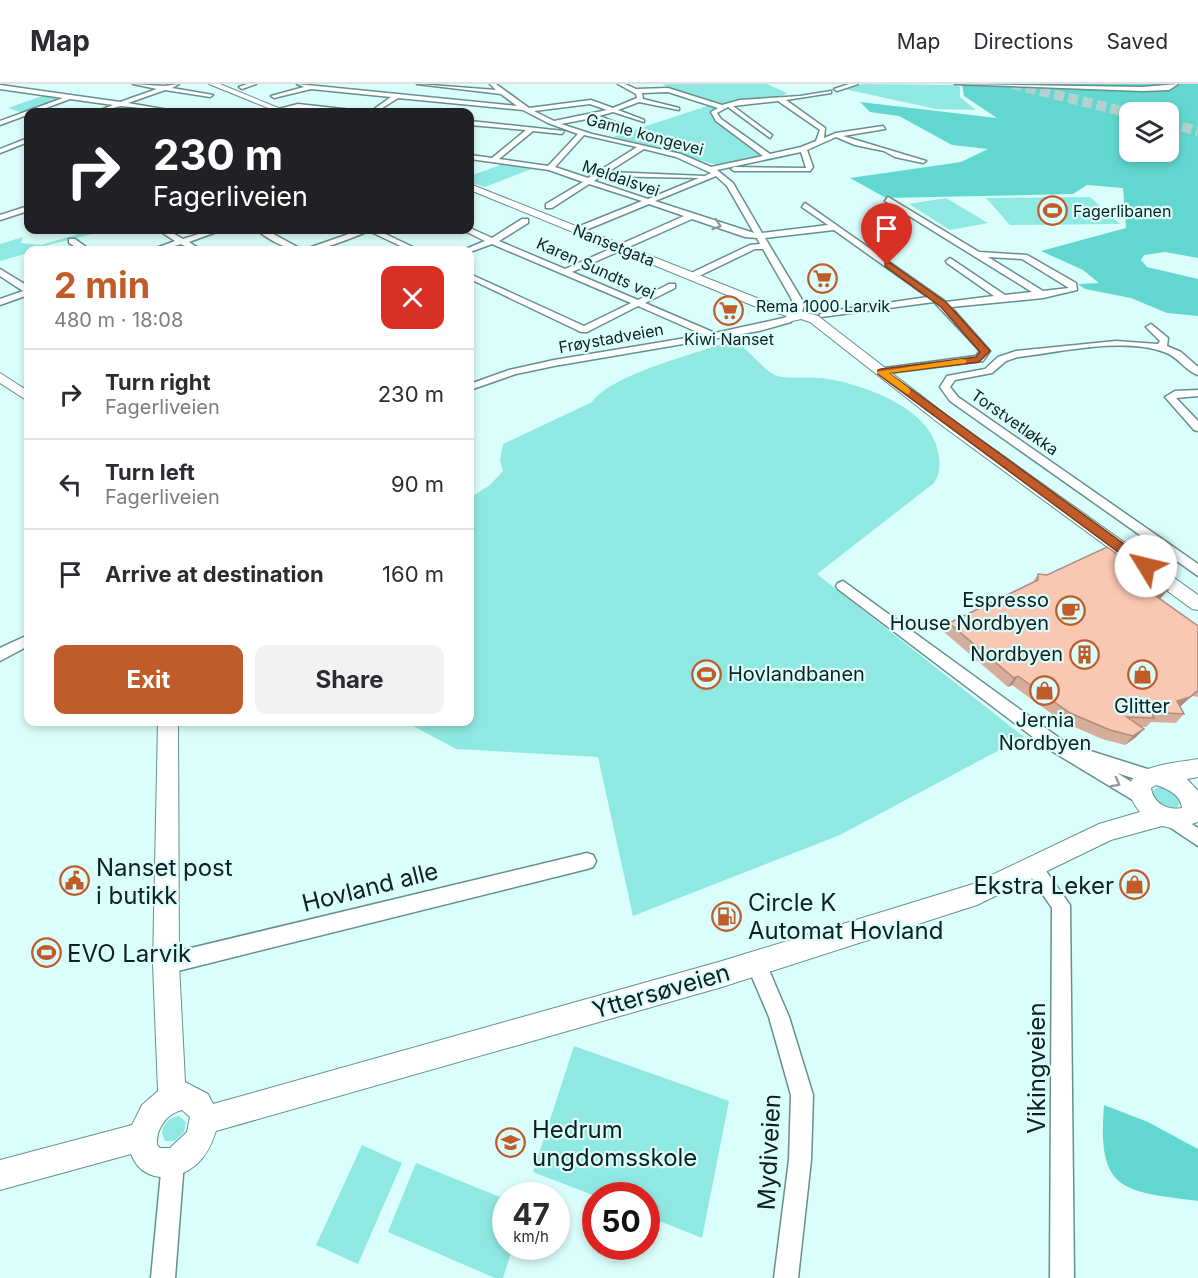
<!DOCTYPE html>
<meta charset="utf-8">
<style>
body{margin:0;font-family:Inter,sans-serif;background:#f2f2f3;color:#2b2b33;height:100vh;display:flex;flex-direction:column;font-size:22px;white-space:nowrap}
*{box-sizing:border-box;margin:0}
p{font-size:20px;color:#7c7c81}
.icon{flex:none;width:33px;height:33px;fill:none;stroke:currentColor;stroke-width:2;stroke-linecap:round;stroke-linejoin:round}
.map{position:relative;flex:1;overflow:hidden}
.side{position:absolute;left:24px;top:162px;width:450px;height:480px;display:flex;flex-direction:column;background:#fff;border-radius:12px;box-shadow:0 3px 9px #0003}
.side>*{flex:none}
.banner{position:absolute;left:24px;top:24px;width:450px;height:126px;border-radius:12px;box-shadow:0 3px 9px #0003;background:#202124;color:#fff;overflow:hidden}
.controls{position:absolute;left:1119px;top:18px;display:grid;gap:12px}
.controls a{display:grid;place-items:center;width:60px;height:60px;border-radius:12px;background:#fff;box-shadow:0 3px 9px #0003;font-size:30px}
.speed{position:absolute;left:492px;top:1098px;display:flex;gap:12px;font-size:30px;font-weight:700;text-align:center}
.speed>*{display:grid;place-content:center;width:78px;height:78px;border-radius:50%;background:#fff;box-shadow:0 3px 9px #0003;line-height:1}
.speed small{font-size:15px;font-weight:400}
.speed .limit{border:9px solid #d22;background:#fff;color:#111}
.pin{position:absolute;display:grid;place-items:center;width:51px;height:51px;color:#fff;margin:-62px -26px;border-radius:50% 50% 50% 0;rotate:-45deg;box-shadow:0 0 6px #0007}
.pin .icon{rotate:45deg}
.me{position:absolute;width:66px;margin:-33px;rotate:306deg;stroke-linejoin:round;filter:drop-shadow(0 0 4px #0008)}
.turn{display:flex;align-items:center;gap:21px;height:126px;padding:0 30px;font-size:27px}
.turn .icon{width:78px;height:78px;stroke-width:2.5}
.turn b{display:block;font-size:42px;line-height:51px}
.round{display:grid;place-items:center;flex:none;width:63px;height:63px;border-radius:12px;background:#f2f2f3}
.summary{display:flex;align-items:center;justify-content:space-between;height:102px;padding:0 30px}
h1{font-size:36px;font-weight:700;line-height:45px;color:#c05b2a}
.primary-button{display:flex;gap:12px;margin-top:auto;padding:12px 30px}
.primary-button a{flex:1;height:69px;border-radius:12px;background:#c05b2a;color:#fff;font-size:24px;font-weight:700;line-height:69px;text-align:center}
.primary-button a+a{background:#f2f2f3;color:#2b2b33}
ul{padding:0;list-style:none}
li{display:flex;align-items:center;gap:18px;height:90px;padding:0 30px;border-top:2px solid #e1e1e2}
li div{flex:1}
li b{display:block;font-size:22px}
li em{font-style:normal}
header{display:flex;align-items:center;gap:36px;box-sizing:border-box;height:84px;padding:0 30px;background:#fff;border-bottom:2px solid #e1e1e2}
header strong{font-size:28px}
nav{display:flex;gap:33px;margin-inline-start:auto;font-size:21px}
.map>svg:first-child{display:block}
.green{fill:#90e8e2}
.forest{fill:#62d7d0;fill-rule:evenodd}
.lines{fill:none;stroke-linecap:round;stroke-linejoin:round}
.highway-tunnel{stroke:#b1d2cf;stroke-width:10;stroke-dasharray:10 4.5;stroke-linecap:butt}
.minor-casing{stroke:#65908d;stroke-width:3}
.major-casing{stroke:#65908d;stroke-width:2}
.minor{fill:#fff;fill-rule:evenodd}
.major{fill:#fff;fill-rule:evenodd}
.wall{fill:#d6ac9a}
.shaded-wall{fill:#ae8c7d}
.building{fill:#f9c8b3;stroke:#ae8c7d;stroke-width:1.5}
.oneway{stroke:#939b9a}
.route{fill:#c05b2a;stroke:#7d3b1b;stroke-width:1.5}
.slow{fill:#f59e0b}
.labels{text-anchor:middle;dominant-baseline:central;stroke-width:4.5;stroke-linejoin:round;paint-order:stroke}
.far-street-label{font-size:16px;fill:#0f201f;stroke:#dafefb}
.far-poi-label{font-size:16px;fill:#0f201f;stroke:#dafefb}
.poi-label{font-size:20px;fill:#0f201f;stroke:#dafefb;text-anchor:end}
.near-poi-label{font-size:24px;fill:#0f201f;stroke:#dafefb;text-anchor:start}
.near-street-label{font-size:24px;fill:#0f201f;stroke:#dafefb}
</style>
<header>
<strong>Map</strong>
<nav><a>Map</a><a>Directions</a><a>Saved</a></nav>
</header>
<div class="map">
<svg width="1198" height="1194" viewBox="0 0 1198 1194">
<rect width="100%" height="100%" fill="#dafefb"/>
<g class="green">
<path d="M 662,0 L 767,0 L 787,9 C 779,15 735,21 723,21 C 709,22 674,7 662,0 Z"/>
<path d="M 864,0 L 955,1 L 960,3 L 960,13 L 976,26 L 936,25 L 844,5 Z"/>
<path d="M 42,12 L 60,15 L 23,29 L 8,24 Z"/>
<path d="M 710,21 L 718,23 L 710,30 L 712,33 L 763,71 L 718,81 L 613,53 Z"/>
<path d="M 503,80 L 534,84 L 485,103 L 470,98 L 470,92 Z"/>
<path d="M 1090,113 L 1120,140 L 1010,141 L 986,114 Z"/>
<path d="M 946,114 L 988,139 L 950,146 L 909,120 Z"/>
<path d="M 92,146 L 98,146 L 94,147 L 96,149 L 28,166 L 28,169 L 0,177 L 0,160 L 23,153 L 21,159 L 41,161 Z"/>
<path d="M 736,255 C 744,263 767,289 777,292 C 791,295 807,293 822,294 C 859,299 923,321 936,360 C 940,374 942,387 934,399 L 817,490 L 1024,653 L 840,751 L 633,832 L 598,673 L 456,665 L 406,638 L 470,638 L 470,414 L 490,401 L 503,387 L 500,376 L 503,360 L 592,318 C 613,289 700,269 736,255 Z"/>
<path d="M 1162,703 L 1174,708 L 1181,717 L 1177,724 C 1166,727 1155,719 1152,708 L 1156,704 Z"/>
<path d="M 574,962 L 729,1017 L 702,1154 L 647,1132 L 646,1112 L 595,1112 L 533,1088 Z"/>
<path d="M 179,1032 L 186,1038 L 184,1048 L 175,1057 L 165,1057 L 162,1049 C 163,1039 170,1033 179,1032 Z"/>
<path d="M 362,1061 L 402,1079 L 358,1180 L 316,1161 Z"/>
<path d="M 416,1079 L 505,1115 L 506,1162 L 513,1163 L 503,1194 L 495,1194 L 388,1148 Z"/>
</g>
<g class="forest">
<path d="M 962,0 L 1198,0 L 1198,174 L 1165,168 L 1144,171 L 1141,176 L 1147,183 L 1198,195 L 1198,232 L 1167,229 L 1131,214 L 1085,205 L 1078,200 L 1099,199 L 1083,186 L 1041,167 L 1126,144 L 1123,104 L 1087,101 L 1073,110 L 886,114 L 850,94 L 961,78 L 988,65 L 952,61 L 899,32 L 870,28 L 860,18 L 997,34 L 964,12 ZM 1130,28 L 1168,28 L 1168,68 L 1130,68 Z"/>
<path d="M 1104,1021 L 1148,1038 L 1198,1065 L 1198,1117 C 1122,1107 1097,1108 1104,1021 Z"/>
</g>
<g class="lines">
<g class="highway-tunnel">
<path d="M 1012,0 L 1130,29"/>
<path d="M 1168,39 L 1198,47"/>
</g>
<defs>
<g id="minor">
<path d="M 133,0 L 164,2 L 179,0 L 172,4 L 213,11 L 210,13 L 165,6 L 128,19 L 180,28 L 121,22 L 96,28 L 113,21 L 70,15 L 0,41 L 0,37 L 63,14 L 0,5 L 0,1 L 120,18 L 157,5 Z"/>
<path d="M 247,0 L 256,0 L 242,5 L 239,3 Z"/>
<path d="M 297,0 L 517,22 L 501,10 L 417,0 L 496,6 L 490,0 L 496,0 L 529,24 L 591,16 L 613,24 L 637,14 L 636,10 L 618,0 L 625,0 L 636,5 L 668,4 L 722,21 L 740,16 L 800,12 L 831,7 L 831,9 L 786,16 L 825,44 L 824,54 L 836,49 L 883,42 L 885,45 L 843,52 L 926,77 L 923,79 L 895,73 L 884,67 L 855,61 L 836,53 L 807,66 L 813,83 L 810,87 L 734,87 L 731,85 L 734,83 L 806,84 L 801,68 L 717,86 L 733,99 L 762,149 L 828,141 L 802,123 L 805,119 L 946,218 L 994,212 L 947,179 L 946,177 L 950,174 L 1005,211 L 1032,208 L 885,117 L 888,113 L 979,168 L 1027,171 L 1076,199 L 1077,206 L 1043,214 L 951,223 L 990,267 L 983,277 L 881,290 L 876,287 L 877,285 L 976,272 L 980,267 L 934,218 L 821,233 L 819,231 L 824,228 L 928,213 L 834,146 L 765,154 L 801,214 L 804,222 L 800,233 L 792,231 L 794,222 L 791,214 L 763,165 L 755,165 L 695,194 L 689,194 L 689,190 L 750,161 L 760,160 L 757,154 L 745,153 L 692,135 L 572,188 L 638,216 L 669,200 L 675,200 L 675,204 L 645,219 L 715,249 L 788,233 L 791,234 L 791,238 L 759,247 L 554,282 L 516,290 L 470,306 L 470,300 L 509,286 L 554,276 L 704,251 L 638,222 L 587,248 L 581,248 L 470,195 L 470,190 L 584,242 L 631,219 L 492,160 L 470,168 L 463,166 L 485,157 L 463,146 L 470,144 L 492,154 L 522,135 L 528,135 L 528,139 L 499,157 L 565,185 L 684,132 L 649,120 L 581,148 L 575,148 L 575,144 L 642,117 L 589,100 L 552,124 L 546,124 L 546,120 L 583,98 L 549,86 L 470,75 L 470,71 L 492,74 L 526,46 L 470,41 L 470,37 L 564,47 L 562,50 L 533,47 L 499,75 L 548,82 L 578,50 L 548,39 L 523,26 L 398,14 L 376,28 L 298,24 L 267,28 L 298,20 L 370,28 L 391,13 L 311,5 L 274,14 L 271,12 L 304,3 ZM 668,8 L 718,24 L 711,28 L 716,37 L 763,72 L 711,83 L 681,70 L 592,50 L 561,40 L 592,34 L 628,45 L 628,43 L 599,32 L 613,28 L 644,38 L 644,36 L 618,26 L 639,18 L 679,26 L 679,24 L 643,15 L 642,9 ZM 778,17 L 820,46 L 816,57 L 801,63 L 770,70 L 721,35 L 717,29 L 728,23 L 770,54 L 772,51 L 733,22 ZM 590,20 L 607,26 L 554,37 L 534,27 ZM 584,51 L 637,63 L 588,94 L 555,83 ZM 644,65 L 676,73 L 711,89 L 705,92 L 608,88 ZM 601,92 L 699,94 L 648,115 L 594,97 ZM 716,92 L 727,102 L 754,149 L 655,117 ZM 988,173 L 1022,175 L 1069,204 L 1043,207 Z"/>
<path d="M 849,0 L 858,0 L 837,7 L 834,5 Z"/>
<path d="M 955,0 L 1142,3 L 1178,0 L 1169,6 L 1142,7 Z"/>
<path d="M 28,54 L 28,58 L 0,69 L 0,65 Z"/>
<path d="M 25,123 L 28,123 L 28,127 L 0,136 L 0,131 Z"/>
<path d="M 158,146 L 167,146 L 183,155 L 211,146 L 222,146 L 189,158 L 201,166 L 192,166 L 181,160 L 162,166 L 151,166 L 175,157 Z"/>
<path d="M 257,146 L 266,146 L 303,166 L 360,146 L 377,146 L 419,166 L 409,166 L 369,147 C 326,164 297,179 257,146 Z"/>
<path d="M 69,155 L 75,155 L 90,166 L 81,166 L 69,159 Z"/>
<path d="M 0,185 L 28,202 L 28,211 L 0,221 L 0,215 L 23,207 L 0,192 Z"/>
<path d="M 1151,240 L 1168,254 L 1167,262 L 1181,268 L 1198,283 L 1198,291 C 1185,287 1178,272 1164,268 C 1123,253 1061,268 1018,273 L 1006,277 L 992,289 L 955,296 L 950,303 L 958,313 L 1198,480 L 1198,492 L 950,317 L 940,303 L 947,292 L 985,285 L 998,273 L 1016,267 L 1116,257 L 1158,260 L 1160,257 L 1146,243 Z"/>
<path d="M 1198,306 L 1198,312 L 1176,314 L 1198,337 L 1198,347 L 1194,346 L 1165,313 L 1175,307 Z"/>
<path d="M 843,497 L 1062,656 L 1077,666 L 1081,664 L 1157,688 L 1159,693 L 1157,698 L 1151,700 L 1117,689 L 1148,708 L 1150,713 L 1148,718 L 1142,720 L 1136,718 L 1050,666 L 838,505 L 836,502 L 838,499 Z"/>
<path d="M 28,551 L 28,562 L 0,577 L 0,564 Z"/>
<path d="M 1171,727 L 1198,744 L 1198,762 L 1165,740 L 1162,735 L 1165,730 Z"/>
<path d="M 587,769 L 593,771 L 596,777 L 593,783 L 587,785 L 166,890 L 159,887 L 156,880 L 159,873 L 166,870 Z"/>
<path d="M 1033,775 L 1039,777 L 1070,821 L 1074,1194 L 1050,1194 L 1052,824 L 1024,783 L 1027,777 Z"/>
<path d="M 756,869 L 763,872 L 789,933 L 813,1011 L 811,1076 L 798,1194 L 774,1194 L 789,1076 L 791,1011 L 769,933 L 746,879 L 749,872 Z"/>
<path d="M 173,1067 L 181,1070 L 184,1078 L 175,1194 L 151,1194 L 162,1078 L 165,1070 Z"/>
</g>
<g id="major">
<path d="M 209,0 L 220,0 L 288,28 L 278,28 Z"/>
<path d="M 470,100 L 762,216 L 818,232 L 950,334 L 1198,511 L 1198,526 L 1192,525 L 940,340 L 810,238 L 801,235 L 784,239 L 782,236 L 787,232 L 754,222 L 470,106 Z"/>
<path d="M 0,289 L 28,307 L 28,317 L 0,299 Z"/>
<path d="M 158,638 L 178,638 L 179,880 L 185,998 L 208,1010 L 213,1020 L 722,877 L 973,800 L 1099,740 L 1140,728 C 1104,683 1169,680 1198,675 L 1198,693 L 1187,695 L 1198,707 L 1198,738 L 1175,745 L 1162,742 L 1111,756 L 977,821 L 722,903 L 216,1047 C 212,1059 207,1071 197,1080 C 175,1099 142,1099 131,1070 L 0,1106 L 0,1076 L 132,1041 L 142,1021 L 158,1007 L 153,880 ZM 1156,701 C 1168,705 1181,711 1182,724 C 1168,727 1153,719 1151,704 ZM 182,1026 L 190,1033 L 187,1048 L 170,1064 L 160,1064 L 157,1061 C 156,1045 166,1030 182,1026 Z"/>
</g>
</defs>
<use href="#minor" class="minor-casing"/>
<use href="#major" class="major-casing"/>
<use href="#minor" class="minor"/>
<use href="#major" class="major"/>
</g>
<path class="wall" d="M 1038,490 L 1160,515 L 1198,542 L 1198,613 L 1192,612 L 1180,622 L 1184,630 L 1176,639 L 1151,638 L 1146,643 L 1140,643 L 1144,645 L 1135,654 L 1125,661 L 1102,655 L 1063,638 L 1012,601 L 1008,603 L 944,548 L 949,539 L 1032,499 Z"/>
<g class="shaded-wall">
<path d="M 1168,506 L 1160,515 L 1156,512 Z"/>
<path d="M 1018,592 L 1012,601 L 1008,603 L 1014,594 Z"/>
<path d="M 1198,606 L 1181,622 L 1168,626 L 1177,617 Z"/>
<path d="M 1144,645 L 1135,654 L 1125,661 L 1133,652 Z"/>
</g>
<path class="building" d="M 1107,463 L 1168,506 L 1156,512 L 1198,542 L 1198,606 L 1190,613 L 1177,617 L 1184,630 L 1151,628 L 1154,634 L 1127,633 L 1144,645 L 1133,652 L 1110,646 L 1070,629 L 1018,592 L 1014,594 L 949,539 L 1038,496 L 1038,490 L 1047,491 Z"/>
<defs><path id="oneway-chevron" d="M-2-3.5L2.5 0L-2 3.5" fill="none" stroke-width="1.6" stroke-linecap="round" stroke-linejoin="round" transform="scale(1.5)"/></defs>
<g class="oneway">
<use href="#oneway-chevron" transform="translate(717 141) rotate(18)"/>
<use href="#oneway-chevron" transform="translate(1116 699) rotate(29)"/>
</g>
<path class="route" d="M 885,179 L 890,179 L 947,219 L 990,267 L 979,278 L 889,289 L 1150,479 L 1150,485 L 1141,485 L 878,290 L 878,286 L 881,285 L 976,273 L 980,268 L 941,223 L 885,182 Z"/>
<path class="slow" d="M 962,275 L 966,276 L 966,279 L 889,289 L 910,305 L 910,309 L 907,310 L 876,288 Z"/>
<defs>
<symbol id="stadium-ring" viewBox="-11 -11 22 22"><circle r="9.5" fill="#dafefb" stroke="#c05b2a" stroke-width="1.5"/><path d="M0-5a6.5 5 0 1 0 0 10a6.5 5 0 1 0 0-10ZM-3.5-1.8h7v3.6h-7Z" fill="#c05b2a"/></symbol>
<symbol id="supermarket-ring" viewBox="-11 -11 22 22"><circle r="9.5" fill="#dafefb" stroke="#c05b2a" stroke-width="1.5"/><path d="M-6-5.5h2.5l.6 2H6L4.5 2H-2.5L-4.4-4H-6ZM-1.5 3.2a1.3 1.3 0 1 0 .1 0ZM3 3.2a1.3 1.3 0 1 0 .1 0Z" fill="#c05b2a"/></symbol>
<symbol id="cafe-ring" viewBox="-11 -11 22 22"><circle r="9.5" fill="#dafefb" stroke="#c05b2a" stroke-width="1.5"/><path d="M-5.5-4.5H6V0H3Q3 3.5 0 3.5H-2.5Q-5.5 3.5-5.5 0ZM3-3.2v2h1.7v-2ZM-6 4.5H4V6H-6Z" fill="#c05b2a"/></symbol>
<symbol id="building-ring" viewBox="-11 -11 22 22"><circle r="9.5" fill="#dafefb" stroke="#c05b2a" stroke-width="1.5"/><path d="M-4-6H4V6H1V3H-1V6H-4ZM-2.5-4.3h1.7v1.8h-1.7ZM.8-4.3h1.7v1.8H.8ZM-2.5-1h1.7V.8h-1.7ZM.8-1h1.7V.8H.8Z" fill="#c05b2a"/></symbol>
<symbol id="shop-ring" viewBox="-11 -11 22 22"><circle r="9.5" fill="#dafefb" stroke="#c05b2a" stroke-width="1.5"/><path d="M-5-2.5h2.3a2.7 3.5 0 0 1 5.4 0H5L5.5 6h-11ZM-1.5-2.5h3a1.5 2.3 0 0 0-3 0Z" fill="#c05b2a"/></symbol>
<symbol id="civic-ring" viewBox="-11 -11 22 22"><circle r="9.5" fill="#dafefb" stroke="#c05b2a" stroke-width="1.5"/><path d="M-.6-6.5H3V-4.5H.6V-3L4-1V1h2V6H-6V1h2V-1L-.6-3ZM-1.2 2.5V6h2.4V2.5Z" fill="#c05b2a"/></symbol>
<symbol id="fuel-ring" viewBox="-11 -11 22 22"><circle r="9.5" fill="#dafefb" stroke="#c05b2a" stroke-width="1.5"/><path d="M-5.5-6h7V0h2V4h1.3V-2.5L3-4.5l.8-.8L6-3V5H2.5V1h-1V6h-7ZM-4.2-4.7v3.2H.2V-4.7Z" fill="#c05b2a"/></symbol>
<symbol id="school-ring" viewBox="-11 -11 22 22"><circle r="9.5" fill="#dafefb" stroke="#c05b2a" stroke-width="1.5"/><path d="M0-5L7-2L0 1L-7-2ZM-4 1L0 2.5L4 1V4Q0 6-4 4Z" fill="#c05b2a"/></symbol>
</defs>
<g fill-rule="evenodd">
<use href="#stadium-ring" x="1036" y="110" width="33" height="33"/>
<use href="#supermarket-ring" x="806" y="178" width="33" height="33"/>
<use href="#supermarket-ring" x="712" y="210" width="33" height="33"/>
<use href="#cafe-ring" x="1054" y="510" width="33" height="33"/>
<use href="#building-ring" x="1068" y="554" width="33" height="33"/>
<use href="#stadium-ring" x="690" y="574" width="33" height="33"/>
<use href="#shop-ring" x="1126" y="574" width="33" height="33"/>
<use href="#shop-ring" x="1028" y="590" width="33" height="33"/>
<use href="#civic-ring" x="58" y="780" width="33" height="33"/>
<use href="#shop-ring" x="1118" y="784" width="33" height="33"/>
<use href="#fuel-ring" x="710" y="816" width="33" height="33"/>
<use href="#stadium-ring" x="30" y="852" width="33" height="33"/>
<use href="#school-ring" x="494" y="1042" width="33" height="33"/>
</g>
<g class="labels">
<g class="far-street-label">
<text transform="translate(645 50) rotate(15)">Gamle kongevei</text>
<text transform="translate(621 94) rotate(19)">Meldalsvei</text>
<text transform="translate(614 161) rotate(22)">Nansetgata</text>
<text transform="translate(596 184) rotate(24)">Karen Sundts vei</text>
<text transform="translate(611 254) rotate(-10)">Frøystadveien</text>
<text transform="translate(1015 338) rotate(35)">Torstvetløkka</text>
</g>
<g class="far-poi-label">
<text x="1073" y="127" text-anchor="start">Fagerlibanen</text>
<text x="823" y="222">Rema 1000 Larvik</text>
<text x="729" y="255">Kiwi Nanset</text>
</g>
<g class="poi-label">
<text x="1049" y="516">Espresso<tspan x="1049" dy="23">House Nordbyen</tspan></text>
<text x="1063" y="570">Nordbyen</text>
<text x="728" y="590" text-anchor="start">Hovlandbanen</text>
<text x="1142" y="622" text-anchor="middle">Glitter</text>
<text x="1045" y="636" text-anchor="middle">Jernia<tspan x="1045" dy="23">Nordbyen</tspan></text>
</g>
<g class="near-poi-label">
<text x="96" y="783">Nanset post<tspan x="96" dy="28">i butikk</tspan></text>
<text x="1114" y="801" text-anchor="end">Ekstra Leker</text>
<text x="748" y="818">Circle K<tspan x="748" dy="28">Automat Hovland</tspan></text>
<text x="67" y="869">EVO Larvik</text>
<text x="532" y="1045">Hedrum<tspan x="532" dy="28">ungdomsskole</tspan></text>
</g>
<g class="near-street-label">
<text transform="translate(370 803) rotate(-14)">Hovland alle</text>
<text transform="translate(661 907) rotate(-16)">Yttersøveien</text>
<text transform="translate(1036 984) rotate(-90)">Vikingveien</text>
<text transform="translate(769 1068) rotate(-87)">Mydiveien</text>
</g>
</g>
</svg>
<div class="controls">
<a><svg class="icon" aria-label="layers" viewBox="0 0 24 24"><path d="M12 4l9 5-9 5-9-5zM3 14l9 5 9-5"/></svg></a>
</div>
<div class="speed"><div>47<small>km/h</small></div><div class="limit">50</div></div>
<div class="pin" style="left:887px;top:181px;background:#d93025"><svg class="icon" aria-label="arrive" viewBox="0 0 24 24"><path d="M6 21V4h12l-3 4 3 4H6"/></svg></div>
<svg class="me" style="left:1146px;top:482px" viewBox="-20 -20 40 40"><circle r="19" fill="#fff"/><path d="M0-13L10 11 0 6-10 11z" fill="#c05b2a"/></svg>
<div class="banner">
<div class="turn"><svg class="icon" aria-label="right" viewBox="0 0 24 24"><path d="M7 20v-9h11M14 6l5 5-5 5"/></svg><div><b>230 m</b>Fagerliveien</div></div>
</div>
<section class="side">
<div class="summary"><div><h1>2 min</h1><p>480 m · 18:08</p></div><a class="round" style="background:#d93025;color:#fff"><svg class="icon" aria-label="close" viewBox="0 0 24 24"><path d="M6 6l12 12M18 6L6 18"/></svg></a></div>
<ul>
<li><svg class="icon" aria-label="right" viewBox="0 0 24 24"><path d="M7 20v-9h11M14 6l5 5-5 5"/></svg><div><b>Turn right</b><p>Fagerliveien</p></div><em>230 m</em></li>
<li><svg class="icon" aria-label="left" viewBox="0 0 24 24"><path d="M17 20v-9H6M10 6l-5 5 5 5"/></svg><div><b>Turn left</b><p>Fagerliveien</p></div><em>90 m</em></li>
<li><svg class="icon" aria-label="arrive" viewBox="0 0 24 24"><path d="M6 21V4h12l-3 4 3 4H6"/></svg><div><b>Arrive at destination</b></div><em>160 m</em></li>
</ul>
<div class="primary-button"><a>Exit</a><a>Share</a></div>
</section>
</div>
